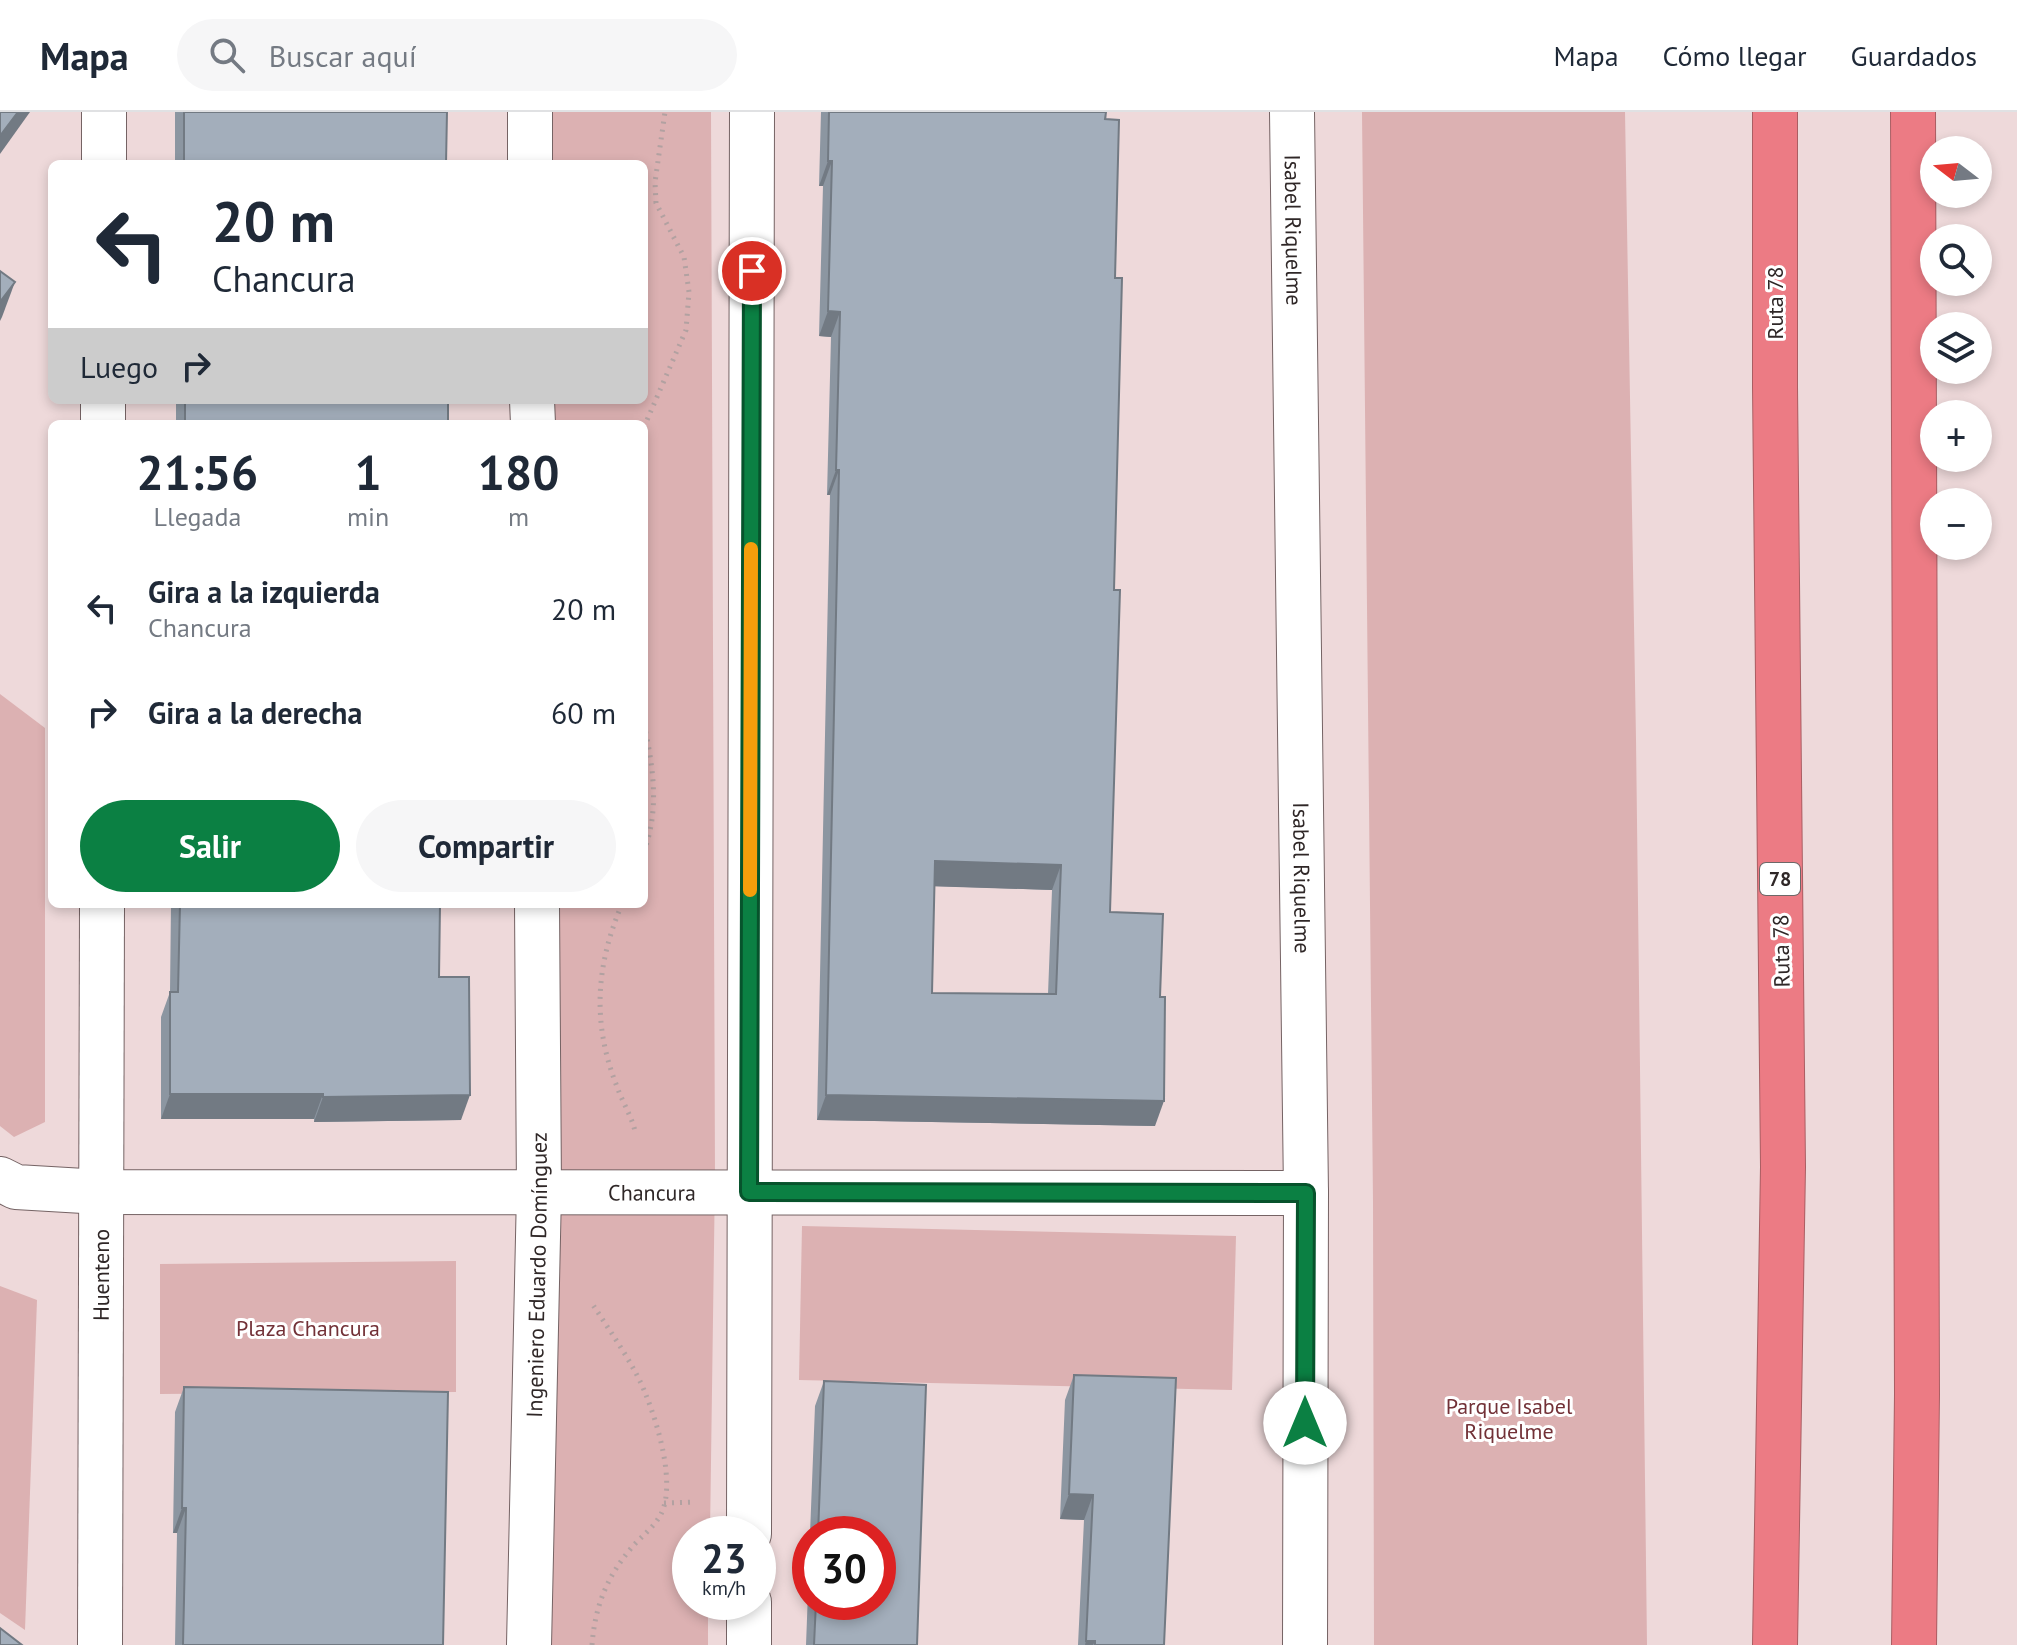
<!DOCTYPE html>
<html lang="es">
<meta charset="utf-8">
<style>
body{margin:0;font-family:"PT Sans",sans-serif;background:#f6f6f7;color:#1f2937;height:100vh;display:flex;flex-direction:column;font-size:30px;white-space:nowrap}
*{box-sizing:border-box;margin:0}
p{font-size:26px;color:#747a83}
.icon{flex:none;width:44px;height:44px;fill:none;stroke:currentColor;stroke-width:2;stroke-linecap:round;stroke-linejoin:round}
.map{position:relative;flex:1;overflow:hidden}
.drawer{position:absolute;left:48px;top:308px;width:600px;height:488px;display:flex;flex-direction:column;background:#fff;border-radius:12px;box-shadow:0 4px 12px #0003}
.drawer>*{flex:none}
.hud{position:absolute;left:48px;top:48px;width:600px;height:244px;border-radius:12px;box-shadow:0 4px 12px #0003;background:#fff;color:#1f2937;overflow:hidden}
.needle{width:52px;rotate:286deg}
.tools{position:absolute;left:1920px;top:24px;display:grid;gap:16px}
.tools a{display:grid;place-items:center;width:72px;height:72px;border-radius:50%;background:#fff;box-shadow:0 4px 12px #0003;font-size:40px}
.speed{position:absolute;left:672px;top:1404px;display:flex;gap:16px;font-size:40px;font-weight:700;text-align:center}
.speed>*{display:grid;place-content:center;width:104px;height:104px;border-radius:50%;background:#fff;box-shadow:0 4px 12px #0003;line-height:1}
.speed small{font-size:20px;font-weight:400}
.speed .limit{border:12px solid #d22;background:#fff;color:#111}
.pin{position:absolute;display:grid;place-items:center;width:68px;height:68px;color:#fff;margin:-34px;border:4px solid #fff;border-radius:50%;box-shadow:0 2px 8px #0007}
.me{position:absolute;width:88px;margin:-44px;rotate:0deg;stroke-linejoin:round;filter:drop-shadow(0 0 6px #0008)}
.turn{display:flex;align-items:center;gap:28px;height:168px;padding:0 32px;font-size:36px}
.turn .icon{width:104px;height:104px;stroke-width:2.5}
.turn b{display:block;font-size:56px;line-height:68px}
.then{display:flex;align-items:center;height:76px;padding:0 32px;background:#0003;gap:16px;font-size:30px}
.eta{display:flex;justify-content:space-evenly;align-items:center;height:136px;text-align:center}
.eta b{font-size:48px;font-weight:700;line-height:56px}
.action{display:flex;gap:16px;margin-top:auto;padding:16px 32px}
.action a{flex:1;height:92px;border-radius:48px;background:#0b8043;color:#fff;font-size:32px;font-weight:700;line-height:92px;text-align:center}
.action a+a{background:#f6f6f7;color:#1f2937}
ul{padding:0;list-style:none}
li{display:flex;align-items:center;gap:24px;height:104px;padding:0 32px}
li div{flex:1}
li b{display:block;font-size:30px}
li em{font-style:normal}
header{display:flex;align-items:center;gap:48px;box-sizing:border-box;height:112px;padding:0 40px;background:#fff;border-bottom:2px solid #e0e1e3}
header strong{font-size:38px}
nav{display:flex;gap:44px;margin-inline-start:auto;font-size:28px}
.search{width:560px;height:72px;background:#f6f6f7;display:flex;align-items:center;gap:20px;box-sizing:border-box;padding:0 28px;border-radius:44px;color:#747a83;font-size:30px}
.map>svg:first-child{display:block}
.green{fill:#dcb1b2}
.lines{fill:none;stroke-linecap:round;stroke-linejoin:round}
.minor-casing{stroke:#756364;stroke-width:46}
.motorway-casing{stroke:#aa5e63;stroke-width:46}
.path{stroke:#b2a1a1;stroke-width:5;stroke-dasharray:2 6;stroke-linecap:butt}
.minor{stroke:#fff;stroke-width:44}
.motorway{stroke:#ec7b84;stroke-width:44}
.wall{fill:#8c96a1;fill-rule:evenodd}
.shaded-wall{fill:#727a83}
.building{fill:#a3aebb;stroke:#727a83;stroke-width:2;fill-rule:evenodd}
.route-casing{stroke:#07532c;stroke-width:20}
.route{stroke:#0b8043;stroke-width:14}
.slow{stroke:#f59e0b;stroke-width:14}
.labels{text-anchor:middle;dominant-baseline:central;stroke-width:6;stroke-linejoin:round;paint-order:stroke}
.shield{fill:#fff;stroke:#6d6868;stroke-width:2}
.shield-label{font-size:20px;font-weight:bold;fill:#2f2727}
.street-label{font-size:22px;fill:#2f2727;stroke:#fff}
.park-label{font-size:22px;fill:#723137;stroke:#fff}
</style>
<header>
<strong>Mapa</strong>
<div class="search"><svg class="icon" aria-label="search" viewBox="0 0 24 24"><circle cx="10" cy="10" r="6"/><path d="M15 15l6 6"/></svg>Buscar aquí</div>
<nav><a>Mapa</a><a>Cómo llegar</a><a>Guardados</a></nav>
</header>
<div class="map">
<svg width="2017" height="1533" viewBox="0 0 2017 1533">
<rect width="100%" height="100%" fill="#eed9da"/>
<g class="green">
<path d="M 548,0 L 711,0 L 715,1063 L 710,1422 L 690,1422 L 690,1490 L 708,1490 L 708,1533 L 550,1533 L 550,792 L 644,792 L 644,312 L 549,312 L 549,288 L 644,288 L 644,52 L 548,52 Z"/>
<path d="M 1362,0 L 1625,0 L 1636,627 L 1647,1533 L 1374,1533 L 1373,1089 Z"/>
<path d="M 0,582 L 45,616 L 45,1010 L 14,1025 L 0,1014 Z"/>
<path d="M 802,1114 L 1236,1124 L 1232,1278 L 799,1268 Z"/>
<path d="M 456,1149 L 456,1280 L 160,1282 L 160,1152 Z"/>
<path d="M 0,1174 L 37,1188 L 25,1518 L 0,1501 Z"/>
</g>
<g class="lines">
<defs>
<g id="minor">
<path d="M 530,0 L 530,52"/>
<path id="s1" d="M 1292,0 L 1306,1081 L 1305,1533"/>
<path d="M 104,52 L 104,0"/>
<path d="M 532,288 L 533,312"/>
<path d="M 103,312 L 103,288"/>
<path id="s2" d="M 0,1067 L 16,1075 L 101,1080 L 1306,1081"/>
<path d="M 749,1422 L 752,0"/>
<path d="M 749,1490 L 749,1533"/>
<path id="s3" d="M 100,1533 L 102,792"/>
<path id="s4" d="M 529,1533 L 539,1080 L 537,792"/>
</g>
<g id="motorway">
<path d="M 1913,0 L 1917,1282 L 1914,1533"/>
<path d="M 1775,1533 L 1783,1055 L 1775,275 L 1775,0"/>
</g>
</defs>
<use href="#minor" class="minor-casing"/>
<use href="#motorway" class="motorway-casing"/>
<g class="path">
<path d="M 644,315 L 686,218 L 689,180 L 684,145 L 656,91 L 655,70 L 665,0"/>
<path d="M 644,612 C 653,654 660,697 644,739"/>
<path d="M 622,792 C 596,853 592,910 616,972 C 622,990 632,1004 636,1023"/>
<path d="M 664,1391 L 695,1390"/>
<path d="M 592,1533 C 595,1494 607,1464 633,1434 C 642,1424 655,1414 661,1402 C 676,1372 658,1313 646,1283 C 636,1256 610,1219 593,1193"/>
</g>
<use href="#minor" class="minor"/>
<use href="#motorway" class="motorway"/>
</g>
<g class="wall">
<path d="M 175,0 L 447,0 L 446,52 L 175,52 Z"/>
<path d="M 821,0 L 1106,0 L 1115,166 L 1114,478 L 1110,800 L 1155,1014 L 817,1008 L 830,383 L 827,383 L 831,225 L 819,224 L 823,74 L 819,74 ZM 934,774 L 1052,778 L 1048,882 L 932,881 Z"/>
<rect x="176" y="288" width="272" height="24"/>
<path d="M 171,792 L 440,792 L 439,865 L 461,1008 L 314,1010 L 314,1007 L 161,1007 L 161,905 L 170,880 Z"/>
<path d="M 1074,1263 L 1164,1533 L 1078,1533 L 1084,1408 L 1060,1407 L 1065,1288 Z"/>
<path d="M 824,1269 L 926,1273 L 917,1533 L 806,1533 L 810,1427 L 810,1490 L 878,1490 L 878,1422 L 810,1422 L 815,1294 Z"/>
<path d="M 184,1275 L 443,1533 L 175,1533 L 177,1421 L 173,1421 L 175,1300 Z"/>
</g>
<g class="shaded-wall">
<path d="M 18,0 L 30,0 L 0,42 L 0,24 Z"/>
<path d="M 828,49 L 832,49 L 823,74 L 819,74 Z"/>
<path d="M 15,170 L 2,205 L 0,209 L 0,190 Z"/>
<path d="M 828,199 L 840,200 L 831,225 L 819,224 Z"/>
<path d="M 836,358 L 839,358 L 830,383 L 827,383 Z"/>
<path d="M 935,749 L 1061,753 L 1052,778 L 925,774 Z"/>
<path d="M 170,982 L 323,982 L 314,1007 L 161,1007 Z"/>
<path d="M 470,983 L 461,1008 L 314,1010 L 323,985 Z"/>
<path d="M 826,983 L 1164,989 L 1155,1014 L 817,1008 Z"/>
<path d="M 1069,1382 L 1093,1383 L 1084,1408 L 1060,1407 Z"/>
<path d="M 182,1396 L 186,1396 L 177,1421 L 173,1421 Z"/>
<path d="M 1086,1529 L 1095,1529 L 1093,1533 L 1085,1533 Z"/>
</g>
<g class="building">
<path d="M 0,0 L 18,0 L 0,24 Z"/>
<path d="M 184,0 L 447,0 L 446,52 L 184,52 Z"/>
<path d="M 829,0 L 1106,0 L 1105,7 L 1119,8 L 1115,166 L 1122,166 L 1114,478 L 1120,478 L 1110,800 L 1163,802 L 1160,885 L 1165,885 L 1164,989 L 826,983 L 839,358 L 836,358 L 840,200 L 828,199 L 832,49 L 828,49 ZM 935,749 L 1061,753 L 1056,882 L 932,881 Z"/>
<path d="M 0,159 L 15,170 L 0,190 Z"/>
<rect x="185" y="288" width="263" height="24"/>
<path d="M 180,792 L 440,792 L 439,865 L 469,865 L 470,983 L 323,985 L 323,982 L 170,982 L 170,880 L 178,880 Z"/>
<path d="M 1074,1263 L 1176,1266 L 1164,1533 L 1095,1533 L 1095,1529 L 1086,1529 L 1093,1383 L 1069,1382 Z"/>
<path d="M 824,1269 L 926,1273 L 917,1533 L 814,1533 L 816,1490 L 878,1490 L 878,1422 L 818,1422 Z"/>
<path d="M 184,1275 L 448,1280 L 443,1533 L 183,1533 L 186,1396 L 182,1396 Z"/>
<path d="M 0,1516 L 22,1533 L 0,1533 Z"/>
</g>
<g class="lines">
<defs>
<path id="route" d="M 752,159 L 749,1080 L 1306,1081 L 1305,1311"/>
</defs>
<use href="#route" class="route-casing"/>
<use href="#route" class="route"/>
<path class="slow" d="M 750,778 L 751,437"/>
</g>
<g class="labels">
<rect class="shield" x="1760" y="751" width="40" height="32" rx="6"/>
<g class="shield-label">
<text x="1780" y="767">78</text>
</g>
<g class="street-label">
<text stroke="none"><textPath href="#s1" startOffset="118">Isabel Riquelme</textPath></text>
<text transform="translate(1775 191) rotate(-90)">Ruta 78</text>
<text stroke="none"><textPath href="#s1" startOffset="766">Isabel Riquelme</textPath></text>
<text transform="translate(1781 839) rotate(-91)">Ruta 78</text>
<text stroke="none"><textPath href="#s2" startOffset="654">Chancura</textPath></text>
<text stroke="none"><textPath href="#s3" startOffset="370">Huenteno</textPath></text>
<text stroke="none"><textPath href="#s4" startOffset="370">Ingeniero Eduardo Domínguez</textPath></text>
</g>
<g class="park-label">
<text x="308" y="1216">Plaza Chancura</text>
<text x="1509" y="1294">Parque Isabel<tspan x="1509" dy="25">Riquelme</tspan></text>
</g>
</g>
</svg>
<div class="tools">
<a><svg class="needle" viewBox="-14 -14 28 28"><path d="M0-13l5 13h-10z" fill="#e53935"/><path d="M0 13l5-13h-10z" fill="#747a83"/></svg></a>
<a><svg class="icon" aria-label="search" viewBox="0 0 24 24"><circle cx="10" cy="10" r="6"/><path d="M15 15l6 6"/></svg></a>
<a><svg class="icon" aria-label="layers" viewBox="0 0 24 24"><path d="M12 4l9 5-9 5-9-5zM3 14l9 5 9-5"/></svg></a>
<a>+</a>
<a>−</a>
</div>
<div class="speed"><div>23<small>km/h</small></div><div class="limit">30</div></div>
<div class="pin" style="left:752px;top:159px;background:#d93025"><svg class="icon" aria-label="arrive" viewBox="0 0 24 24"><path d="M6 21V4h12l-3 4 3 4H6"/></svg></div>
<svg class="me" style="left:1305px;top:1311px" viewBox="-20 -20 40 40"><circle r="19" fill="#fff"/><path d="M0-13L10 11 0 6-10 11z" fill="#0b8043"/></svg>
<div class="hud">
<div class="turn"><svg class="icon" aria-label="left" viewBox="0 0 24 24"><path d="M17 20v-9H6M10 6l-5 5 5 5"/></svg><div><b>20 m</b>Chancura</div></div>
<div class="then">Luego<svg class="icon" aria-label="right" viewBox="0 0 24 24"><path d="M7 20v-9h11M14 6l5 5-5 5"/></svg></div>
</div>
<section class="drawer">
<div class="eta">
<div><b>21:56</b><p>Llegada</p></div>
<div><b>1</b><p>min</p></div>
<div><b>180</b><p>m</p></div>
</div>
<ul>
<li><svg class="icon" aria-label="left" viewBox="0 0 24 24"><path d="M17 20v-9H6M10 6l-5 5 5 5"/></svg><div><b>Gira a la izquierda</b><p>Chancura</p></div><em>20 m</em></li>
<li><svg class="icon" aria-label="right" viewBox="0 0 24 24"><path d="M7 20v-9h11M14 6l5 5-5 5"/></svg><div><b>Gira a la derecha</b></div><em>60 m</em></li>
</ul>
<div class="action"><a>Salir</a><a>Compartir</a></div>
</section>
</div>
